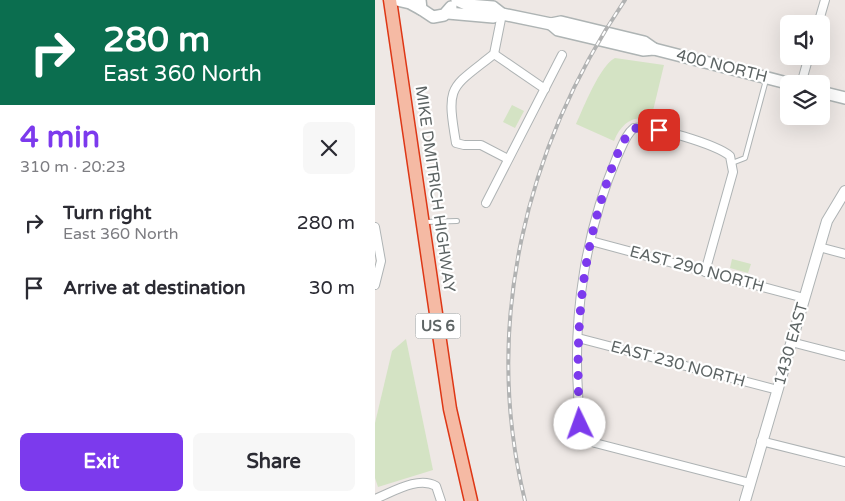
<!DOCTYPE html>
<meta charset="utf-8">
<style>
body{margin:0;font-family:"Varela Round",sans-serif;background:#f7f7f7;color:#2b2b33;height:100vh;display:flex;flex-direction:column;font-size:19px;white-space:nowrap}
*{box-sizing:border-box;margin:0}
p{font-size:16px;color:#7c7c81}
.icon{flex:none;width:28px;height:28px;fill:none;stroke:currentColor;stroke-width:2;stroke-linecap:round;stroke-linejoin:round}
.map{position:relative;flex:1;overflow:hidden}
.details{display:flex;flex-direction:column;background:#fff;width:375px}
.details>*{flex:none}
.hud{background:#0b6e4f;color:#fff;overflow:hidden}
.fabs{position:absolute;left:405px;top:15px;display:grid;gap:10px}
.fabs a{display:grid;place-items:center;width:50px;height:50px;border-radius:8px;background:#fff;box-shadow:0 5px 20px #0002;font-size:25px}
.pin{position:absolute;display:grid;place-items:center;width:42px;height:42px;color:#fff;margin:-21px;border-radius:10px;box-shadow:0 2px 8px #0006}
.me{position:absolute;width:55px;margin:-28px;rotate:357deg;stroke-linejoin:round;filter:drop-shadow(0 0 4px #0008)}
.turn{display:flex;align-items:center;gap:18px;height:105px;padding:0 20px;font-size:22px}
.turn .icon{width:65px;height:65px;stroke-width:2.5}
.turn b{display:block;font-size:35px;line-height:42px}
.round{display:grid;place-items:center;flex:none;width:52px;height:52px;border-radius:8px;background:#f7f7f7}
.head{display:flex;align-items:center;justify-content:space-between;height:85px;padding:0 20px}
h1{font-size:30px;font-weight:700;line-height:38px;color:#7c3aed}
.action{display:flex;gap:10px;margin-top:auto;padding:10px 20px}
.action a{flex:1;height:58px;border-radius:8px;background:#7c3aed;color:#fff;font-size:20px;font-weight:700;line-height:58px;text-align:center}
.action a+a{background:#f7f7f7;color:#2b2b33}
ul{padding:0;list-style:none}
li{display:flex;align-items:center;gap:15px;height:65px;padding:0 20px}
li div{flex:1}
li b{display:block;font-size:19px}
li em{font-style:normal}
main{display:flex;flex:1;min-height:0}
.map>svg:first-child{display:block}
.green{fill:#d4e3c4}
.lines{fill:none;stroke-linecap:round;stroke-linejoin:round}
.service-casing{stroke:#aeb3b4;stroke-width:6}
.minor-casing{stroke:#aeb3b4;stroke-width:10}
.tertiary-casing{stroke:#aeb3b4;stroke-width:12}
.secondary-casing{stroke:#aeb4b4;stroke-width:14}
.trunk-casing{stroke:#de3716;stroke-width:15}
.service{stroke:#fff;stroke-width:4}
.minor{stroke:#fff;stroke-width:8}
.tertiary{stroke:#fff;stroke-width:10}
.secondary{stroke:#fff;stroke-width:11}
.trunk{stroke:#f5baa4;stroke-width:12}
.rail-casing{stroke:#b1b2b2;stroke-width:4}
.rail{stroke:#fff;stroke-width:2;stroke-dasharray:5.5;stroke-linecap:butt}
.route{stroke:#7c3aed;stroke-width:9;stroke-dasharray:0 16.2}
.labels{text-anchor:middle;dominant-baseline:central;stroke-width:4.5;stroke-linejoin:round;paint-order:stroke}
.shield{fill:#fff;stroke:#8e9292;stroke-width:1}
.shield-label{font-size:15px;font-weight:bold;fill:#5d6464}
.street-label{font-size:16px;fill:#5d6464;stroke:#fff}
</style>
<main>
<section class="details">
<div class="hud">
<div class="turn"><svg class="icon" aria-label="right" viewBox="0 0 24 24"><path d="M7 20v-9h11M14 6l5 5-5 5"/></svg><div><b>280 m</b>East 360 North</div></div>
</div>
<div class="head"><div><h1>4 min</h1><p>310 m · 20:23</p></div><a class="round"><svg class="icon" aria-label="close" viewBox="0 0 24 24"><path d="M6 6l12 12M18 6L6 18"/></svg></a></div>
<ul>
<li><svg class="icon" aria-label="right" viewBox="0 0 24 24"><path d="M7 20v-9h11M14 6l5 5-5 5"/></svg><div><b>Turn right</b><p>East 360 North</p></div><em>280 m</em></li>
<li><svg class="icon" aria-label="arrive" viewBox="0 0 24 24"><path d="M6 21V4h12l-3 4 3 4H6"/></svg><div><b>Arrive at destination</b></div><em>30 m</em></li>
</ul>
<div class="action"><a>Exit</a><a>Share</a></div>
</section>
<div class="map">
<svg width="470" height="501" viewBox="0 0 470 501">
<rect width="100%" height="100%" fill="#eee8e5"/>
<g class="green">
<path d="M 240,58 L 289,65 L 276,119 C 257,115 246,124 239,141 L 201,124 C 208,109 225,65 240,58 Z"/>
<path d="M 137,105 L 149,111 L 140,128 L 128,122 Z"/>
<path d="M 357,259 L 376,264 L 373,273 L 355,268 Z"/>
<path d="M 31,339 L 58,470 L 3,487 L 0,478 L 0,423 L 17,351 Z"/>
</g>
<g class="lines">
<defs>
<g id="service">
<path d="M 357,163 L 370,158 L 391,80"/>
<path d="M 50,222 L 82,221"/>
</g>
<g id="minor">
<path d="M 127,14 L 119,54 C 75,89 71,84 81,143 L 89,145 L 106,145 L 133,159"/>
<path d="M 443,24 L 450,0"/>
<path d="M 119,54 L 170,89"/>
<path d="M 426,84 L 434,56"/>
<path d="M 111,203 L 187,55"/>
<path d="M 0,227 L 6,261 L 0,285"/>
<path d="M 216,241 L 429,298"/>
<path d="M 444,247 L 470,254"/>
<path d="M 330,272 L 358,172 L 355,156 C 342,145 276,124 259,128 C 250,135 247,147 242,157 C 211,230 198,313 203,392 C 204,405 202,422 208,434 C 210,438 216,440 220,443 L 375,483"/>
<path d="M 203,338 L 403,390"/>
<path d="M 416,342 L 470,356"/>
<path d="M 386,441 L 470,462"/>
<path d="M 0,499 C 18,492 43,476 61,486 L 66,501"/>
</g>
<path id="tertiary" d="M 370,501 L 452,221 L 470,191"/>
<g id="secondary">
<path d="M 22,0 L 35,3 L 46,9"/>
<path d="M 45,0 L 46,9 L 58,17 L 69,15 L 76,7"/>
<path d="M 82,0 L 93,5 L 118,7 L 127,14 L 176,24 L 186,22 L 269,42 L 279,49"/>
<path d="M 73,13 L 118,17 L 127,14"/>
<path d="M 176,24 L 183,30 L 268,50 L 279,49 L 416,84"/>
<path d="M 446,92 L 470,98"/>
</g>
<path id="trunk" d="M 15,0 L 75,409 L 96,501"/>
</defs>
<use href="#service" class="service-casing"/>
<use href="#minor" class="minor-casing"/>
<use href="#tertiary" class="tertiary-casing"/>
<use href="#secondary" class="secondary-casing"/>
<use href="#trunk" class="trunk-casing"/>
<use href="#service" class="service"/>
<use href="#minor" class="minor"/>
<use href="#tertiary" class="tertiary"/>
<use href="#secondary" class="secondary"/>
<use href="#trunk" class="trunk"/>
<defs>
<path id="rail" d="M 150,501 C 107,325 150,148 250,0"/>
</defs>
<use href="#rail" class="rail-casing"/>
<use href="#rail" class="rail"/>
</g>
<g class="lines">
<path class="route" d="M 205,424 C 200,346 204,272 227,198 C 234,175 242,150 255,131 L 266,126 L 284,130"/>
</g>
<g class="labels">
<rect class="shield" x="40.5" y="313.5" width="45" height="25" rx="4"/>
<g class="shield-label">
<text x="63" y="326">US 6</text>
</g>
<g class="street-label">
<text transform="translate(347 66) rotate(14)">400 NORTH</text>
<text transform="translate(60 189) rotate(82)">MIKE DMITRICH HIGHWAY</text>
<text transform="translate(322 269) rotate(15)">EAST 290 NORTH</text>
<text transform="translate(416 344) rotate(-74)">1430 EAST</text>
<text transform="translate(303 364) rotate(15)">EAST 230 NORTH</text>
</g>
</g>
</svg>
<div class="fabs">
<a><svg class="icon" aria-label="sound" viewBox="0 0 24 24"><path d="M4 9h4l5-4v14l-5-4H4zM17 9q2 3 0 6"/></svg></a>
<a><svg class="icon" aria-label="layers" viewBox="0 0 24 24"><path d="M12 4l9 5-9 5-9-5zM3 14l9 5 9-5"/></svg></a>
</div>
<div class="pin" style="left:284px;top:130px;background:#d93025"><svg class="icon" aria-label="arrive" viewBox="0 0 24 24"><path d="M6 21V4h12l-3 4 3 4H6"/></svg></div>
<svg class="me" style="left:205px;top:424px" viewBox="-20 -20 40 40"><circle r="19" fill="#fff"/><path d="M0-13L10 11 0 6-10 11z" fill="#7c3aed"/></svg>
</div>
</main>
